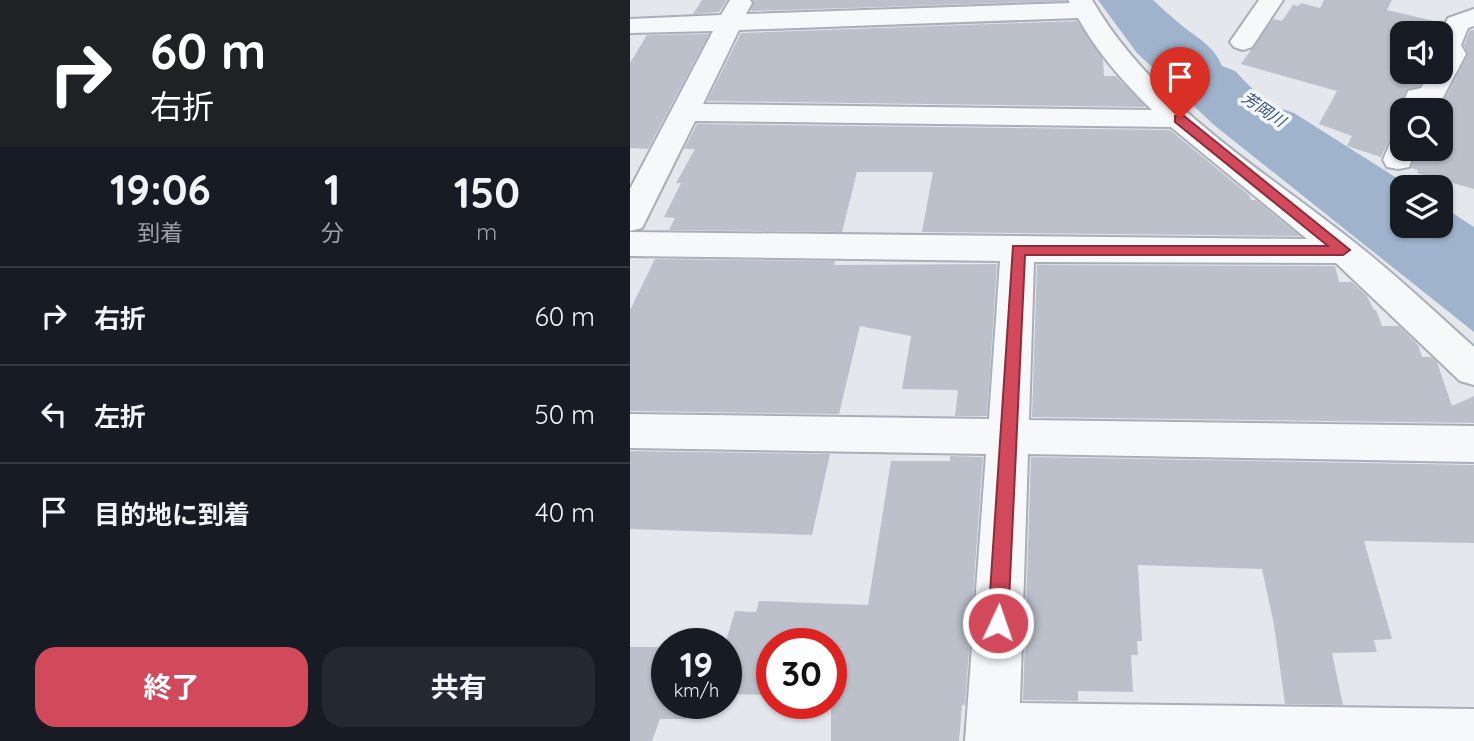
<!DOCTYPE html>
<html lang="ja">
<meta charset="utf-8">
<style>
body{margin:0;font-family:Quicksand,"Noto Sans JP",sans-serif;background:#242831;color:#f1f3f6;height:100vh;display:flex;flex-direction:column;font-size:26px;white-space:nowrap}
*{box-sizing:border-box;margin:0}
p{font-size:23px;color:#9ea1a6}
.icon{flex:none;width:38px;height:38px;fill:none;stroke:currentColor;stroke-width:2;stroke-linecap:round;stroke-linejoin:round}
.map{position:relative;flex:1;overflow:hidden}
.drawer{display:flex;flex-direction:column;background:#171b24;width:630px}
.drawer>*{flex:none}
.banner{background:#202124;color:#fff;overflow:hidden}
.tools{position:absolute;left:760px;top:21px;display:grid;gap:14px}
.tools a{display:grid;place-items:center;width:63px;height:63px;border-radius:14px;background:#171b24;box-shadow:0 2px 5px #0004;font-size:35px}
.speed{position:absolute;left:21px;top:628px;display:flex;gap:14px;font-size:35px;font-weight:700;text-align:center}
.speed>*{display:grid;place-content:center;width:91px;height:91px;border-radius:50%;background:#171b24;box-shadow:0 2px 5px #0004;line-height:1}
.speed small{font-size:18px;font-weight:400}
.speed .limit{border:10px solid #d22;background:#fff;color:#111}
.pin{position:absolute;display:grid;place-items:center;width:60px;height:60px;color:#fff;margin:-72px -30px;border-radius:50% 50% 50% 0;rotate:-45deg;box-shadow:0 0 7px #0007}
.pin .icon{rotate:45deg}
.me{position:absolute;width:77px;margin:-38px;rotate:3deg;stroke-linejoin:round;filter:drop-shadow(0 0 5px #0008)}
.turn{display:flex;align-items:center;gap:24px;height:147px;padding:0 35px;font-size:32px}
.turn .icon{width:91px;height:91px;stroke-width:2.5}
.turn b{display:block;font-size:49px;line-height:60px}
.eta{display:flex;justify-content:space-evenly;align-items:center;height:119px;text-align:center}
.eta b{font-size:42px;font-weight:700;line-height:49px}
.cta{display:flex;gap:14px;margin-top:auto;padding:14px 35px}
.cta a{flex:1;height:80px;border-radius:21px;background:#d1495b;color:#fff;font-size:28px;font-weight:700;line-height:80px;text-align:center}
.cta a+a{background:#242831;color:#f1f3f6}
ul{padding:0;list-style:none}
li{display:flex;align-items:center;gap:21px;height:98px;padding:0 35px;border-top:2px solid #363941}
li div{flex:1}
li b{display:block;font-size:26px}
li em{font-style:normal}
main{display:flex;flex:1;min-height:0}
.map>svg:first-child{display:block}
.water{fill:#9fb4cc}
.building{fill:#bbc0ca}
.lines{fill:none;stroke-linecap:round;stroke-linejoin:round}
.minor-casing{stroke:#a9aeb7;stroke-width:4}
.minor{fill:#f7f8fa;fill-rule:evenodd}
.route{fill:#d1495b;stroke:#882f3b;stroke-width:2}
.labels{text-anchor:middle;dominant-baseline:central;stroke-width:7;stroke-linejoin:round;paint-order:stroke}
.far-water-label{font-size:16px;font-style:italic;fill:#34527a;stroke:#f4f6f9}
</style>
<main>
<section class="drawer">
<div class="banner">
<div class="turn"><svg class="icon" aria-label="right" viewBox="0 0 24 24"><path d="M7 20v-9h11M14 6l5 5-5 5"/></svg><div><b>60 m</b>右折</div></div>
</div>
<div class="eta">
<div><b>19:06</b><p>到着</p></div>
<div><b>1</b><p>分</p></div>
<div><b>150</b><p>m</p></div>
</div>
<ul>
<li><svg class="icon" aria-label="right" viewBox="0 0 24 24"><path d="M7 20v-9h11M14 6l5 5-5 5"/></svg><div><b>右折</b></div><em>60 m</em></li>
<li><svg class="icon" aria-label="left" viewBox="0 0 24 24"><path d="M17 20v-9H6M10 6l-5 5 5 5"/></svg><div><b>左折</b></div><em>50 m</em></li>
<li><svg class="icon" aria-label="arrive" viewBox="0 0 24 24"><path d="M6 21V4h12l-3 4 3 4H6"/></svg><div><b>目的地に到着</b></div><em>40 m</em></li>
</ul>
<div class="cta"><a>終了</a><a>共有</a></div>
</section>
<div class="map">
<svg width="844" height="741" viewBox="0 0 844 741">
<rect width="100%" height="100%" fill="#e4e7ec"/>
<path class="water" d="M 468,0 L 523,0 C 532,8 540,16 549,23 C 566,38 583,44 592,66 L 605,71 L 636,103 L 664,113 L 781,187 L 772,187 L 772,226 L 810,226 L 810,205 L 844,227 L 844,332 L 584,125 L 507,53 Z"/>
<g class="building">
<path d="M 72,0 L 97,0 L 89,12 L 63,14 Z"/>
<path d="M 123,0 L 435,0 L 436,1 L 121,11 Z"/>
<path d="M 694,0 L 762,0 L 757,10 L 812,23 L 807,33 L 772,33 L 772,72 L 797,72 L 789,86 L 776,90 L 768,109 L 772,116 L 772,136 L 759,140 L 751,157 L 717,146 L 722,136 L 689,124 L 707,91 L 611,64 L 643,19 L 652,21 L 663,5 L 668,6 L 671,3 L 690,8 Z"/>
<path d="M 447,21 L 473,59 L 474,76 L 486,76 L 516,107 L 77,101 L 111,33 Z"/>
<path d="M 840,30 L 844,30 L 844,189 L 787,173 L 788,170 L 781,168 L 788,149 L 810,149 L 810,110 L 801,110 L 802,105 L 813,102 L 838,55 L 834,45 Z"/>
<path d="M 79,34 L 18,149 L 0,148 L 0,63 L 17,35 Z"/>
<path d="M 67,124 L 540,130 L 619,195 L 621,200 L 626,200 L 670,236 L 292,232 L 303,172 L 227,172 L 212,232 L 39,230 L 45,218 L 34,217 L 51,183 L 46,183 L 65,149 L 54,149 Z"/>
<path d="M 25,259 L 205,261 L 204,265 L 367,264 L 357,416 L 325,416 L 328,390 L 272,389 L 281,336 L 230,326 L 209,414 L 0,411 L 0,310 Z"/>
<path d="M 407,265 L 705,266 L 709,282 L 722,282 L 737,296 L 744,310 L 746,310 L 752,326 L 769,326 L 788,345 L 792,357 L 801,357 L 807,362 L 822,406 L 844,396 L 844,423 L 402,417 Z"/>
<path d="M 0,451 L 200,454 L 182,535 L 0,529 Z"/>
<path d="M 320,456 L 353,457 L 335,705 L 332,705 L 329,741 L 201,741 L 201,644 L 142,644 L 142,695 L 96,694 L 95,644 L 105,611 L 126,612 L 129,601 L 238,605 L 261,461 L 320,461 Z"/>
<path d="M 401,457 L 844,465 L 844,543 L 734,541 L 762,639 L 744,640 L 747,652 L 702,653 L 713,705 L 655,704 L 644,625 L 632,569 L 508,565 L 512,641 L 507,641 L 508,655 L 501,655 L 503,692 L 448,691 L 448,701 L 393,700 Z"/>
<path d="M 0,647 L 37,647 L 37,704 L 60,704 L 56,719 L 30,719 L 22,741 L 0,741 Z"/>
</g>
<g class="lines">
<defs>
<g id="minor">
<path d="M 100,0 L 120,0 L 122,3 L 116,14 L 440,3 L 438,0 L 462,0 C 522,103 627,166 719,238 C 763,272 803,310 844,347 L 844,385 L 830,381 L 706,263 L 404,262 L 399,420 L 844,426 L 844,462 L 398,454 L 390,703 L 844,709 L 844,741 L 335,741 L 356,454 L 0,448 L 0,414 L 359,419 L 370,261 L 0,256 L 0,232 L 677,239 L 541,127 L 65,121 L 16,220 L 12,228 L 0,231 L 0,189 L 83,31 L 0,33 L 0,19 L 91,15 ZM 448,18 C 467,52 494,83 522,110 L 73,104 L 109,30 Z"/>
<path d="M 629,0 L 653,0 L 622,47 L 613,50 L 604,47 L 600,42 Z"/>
<path d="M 844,9 L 844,26 L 838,28 L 831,45 L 836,54 L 811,101 L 800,103 L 798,110 L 772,110 L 772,113 L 770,110 L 778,91 L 791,88 L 800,72 L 810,72 L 810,33 L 818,18 Z"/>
<path d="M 772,138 L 772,149 L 786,149 L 779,167 L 768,169 L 757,167 L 753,160 L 761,141 Z"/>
</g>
</defs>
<use href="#minor" class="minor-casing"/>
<use href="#minor" class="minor"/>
</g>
<path class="route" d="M 545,116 L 554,116 L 720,250 L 713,255 L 395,255 L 378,623 L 375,630 L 368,633 L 361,630 L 358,623 L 383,246 L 698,246 L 545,122 Z"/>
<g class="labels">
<g class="far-water-label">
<text transform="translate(634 109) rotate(34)">芳岡川</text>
</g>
</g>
</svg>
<div class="tools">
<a><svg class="icon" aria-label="sound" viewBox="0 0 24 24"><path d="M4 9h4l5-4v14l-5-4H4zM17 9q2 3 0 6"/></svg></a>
<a><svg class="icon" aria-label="search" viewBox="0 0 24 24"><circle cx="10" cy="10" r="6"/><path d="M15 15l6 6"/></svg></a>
<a><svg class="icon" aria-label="layers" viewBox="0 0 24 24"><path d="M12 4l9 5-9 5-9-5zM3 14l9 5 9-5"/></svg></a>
</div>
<div class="speed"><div>19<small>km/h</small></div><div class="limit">30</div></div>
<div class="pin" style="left:550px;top:119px;background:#d93025"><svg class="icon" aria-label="arrive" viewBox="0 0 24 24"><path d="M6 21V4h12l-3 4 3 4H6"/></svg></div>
<svg class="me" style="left:368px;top:623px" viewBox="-20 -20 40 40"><circle r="17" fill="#d1495b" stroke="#fff" stroke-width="3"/><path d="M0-11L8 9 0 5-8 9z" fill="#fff"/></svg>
</div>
</main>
